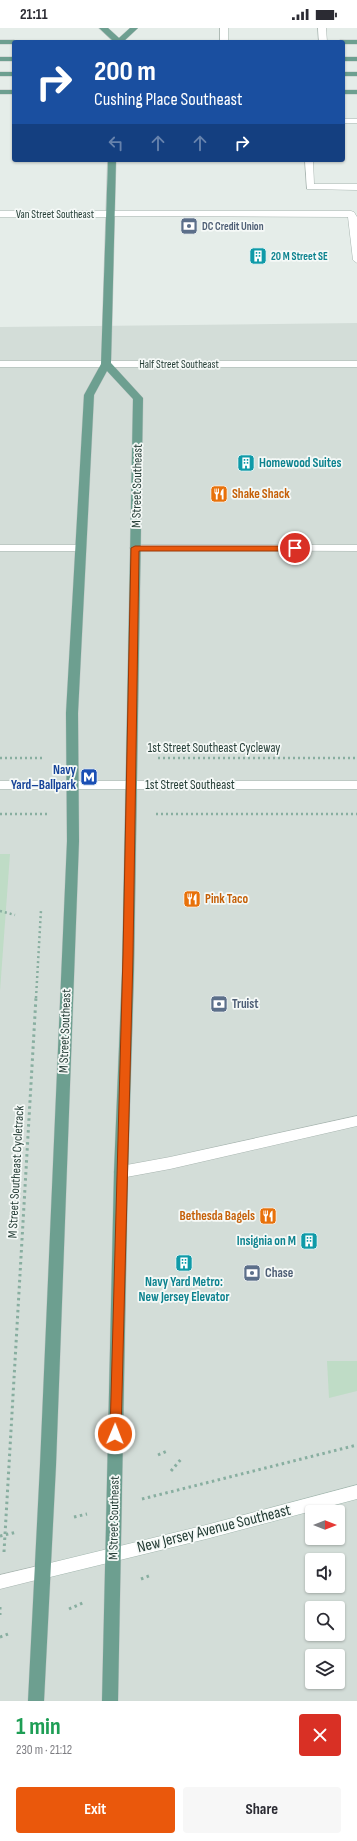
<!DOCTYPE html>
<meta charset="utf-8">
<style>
body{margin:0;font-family:"Sofia Sans Condensed",sans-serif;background:#f7f7f7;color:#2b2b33;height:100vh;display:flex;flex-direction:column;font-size:15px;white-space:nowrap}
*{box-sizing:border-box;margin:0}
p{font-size:13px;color:#7c7c81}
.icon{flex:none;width:22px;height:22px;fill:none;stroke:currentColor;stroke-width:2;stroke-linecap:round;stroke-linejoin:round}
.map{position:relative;height:1673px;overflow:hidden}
.sheet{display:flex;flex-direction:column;background:#fff;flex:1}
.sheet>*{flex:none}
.guide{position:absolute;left:12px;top:12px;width:333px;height:122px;border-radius:4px;box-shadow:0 1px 3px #0004;background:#1a4fa0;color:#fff;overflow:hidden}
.needle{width:26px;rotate:90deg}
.buttons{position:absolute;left:305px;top:1477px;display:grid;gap:8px}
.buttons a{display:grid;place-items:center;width:40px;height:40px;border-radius:4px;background:#fff;box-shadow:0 1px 3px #0004;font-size:20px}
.pin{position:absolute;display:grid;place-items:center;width:34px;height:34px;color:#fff;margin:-17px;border:2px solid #fff;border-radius:50%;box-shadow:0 1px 4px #0007}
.me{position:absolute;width:44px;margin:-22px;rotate:1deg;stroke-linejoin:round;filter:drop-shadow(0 0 3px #0008)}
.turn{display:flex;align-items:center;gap:14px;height:84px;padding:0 16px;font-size:18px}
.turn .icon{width:52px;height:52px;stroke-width:2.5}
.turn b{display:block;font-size:28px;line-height:34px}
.lanes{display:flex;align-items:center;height:38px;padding:0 16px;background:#0003;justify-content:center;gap:20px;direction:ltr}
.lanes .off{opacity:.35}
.round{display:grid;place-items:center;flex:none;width:42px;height:42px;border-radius:4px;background:#f7f7f7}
.summary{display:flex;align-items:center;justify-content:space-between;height:68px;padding:0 16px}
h1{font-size:24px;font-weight:700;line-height:30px;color:#1e9e55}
.action{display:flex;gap:8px;margin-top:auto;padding:8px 16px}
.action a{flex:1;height:46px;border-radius:4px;background:#ea580c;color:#fff;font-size:16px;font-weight:700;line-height:46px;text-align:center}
.action a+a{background:#f7f7f7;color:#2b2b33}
.status{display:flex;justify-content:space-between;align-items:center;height:28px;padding:0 20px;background:#fff;direction:ltr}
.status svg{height:11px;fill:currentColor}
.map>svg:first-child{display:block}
.built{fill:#d3ddd8;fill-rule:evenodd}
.green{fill:#bfdcc6}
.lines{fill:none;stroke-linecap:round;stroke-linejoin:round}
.service-casing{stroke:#a8b5b0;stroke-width:1}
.minor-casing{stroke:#a8b5b0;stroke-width:1}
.tertiary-casing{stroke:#a8b5b0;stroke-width:1}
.secondary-casing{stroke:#a4b8b0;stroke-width:1}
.primary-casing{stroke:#c2c9c7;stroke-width:1}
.path-far1{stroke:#88aea0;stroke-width:2.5;stroke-dasharray:2 3;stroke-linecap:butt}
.path{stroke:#88aea0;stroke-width:3;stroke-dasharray:2.5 3.5;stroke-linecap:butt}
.service{fill:#fff;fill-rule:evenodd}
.minor{fill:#fff;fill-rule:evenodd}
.tertiary{fill:#fff;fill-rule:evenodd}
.secondary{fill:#fff;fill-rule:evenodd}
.primary{fill:#6d9f90;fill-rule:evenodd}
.route{fill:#ea580c;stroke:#983908}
.labels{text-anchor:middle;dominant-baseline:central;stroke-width:3.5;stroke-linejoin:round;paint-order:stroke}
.far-street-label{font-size:11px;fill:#253d36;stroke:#f5f9f7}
.far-service-label{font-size:11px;font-weight:bold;fill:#4e5e75;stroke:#f5f9f7;text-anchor:start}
.far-culture-label{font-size:11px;font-weight:bold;fill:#0d838f;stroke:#f5f9f7;text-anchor:start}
.culture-label{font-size:13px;font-weight:bold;fill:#0d838f;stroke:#f5f9f7;text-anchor:start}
.street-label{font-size:13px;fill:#253d36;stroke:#f5f9f7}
.food-label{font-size:13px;font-weight:bold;fill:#c56008;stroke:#f5f9f7;text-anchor:start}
.transit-label{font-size:13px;font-weight:bold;fill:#164399;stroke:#f5f9f7;text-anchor:end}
.service-label{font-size:13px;font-weight:bold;fill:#4e5e75;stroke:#f5f9f7;text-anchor:start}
.near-street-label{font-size:16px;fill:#253d36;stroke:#f5f9f7}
</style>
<div class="status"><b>21:11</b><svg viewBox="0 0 49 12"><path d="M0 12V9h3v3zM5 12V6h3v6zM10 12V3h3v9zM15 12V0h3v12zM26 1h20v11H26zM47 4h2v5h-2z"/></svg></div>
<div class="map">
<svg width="357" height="1673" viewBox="0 0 357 1673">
<rect width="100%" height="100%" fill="#e5ede9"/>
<path class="built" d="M 357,295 L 357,1673 L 0,1673 L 0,299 ZM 312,1484 L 338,1484 L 338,1510 L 312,1510 ZM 312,1532 L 338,1532 L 338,1558 L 312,1558 ZM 312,1580 L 338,1580 L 338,1606 L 312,1606 ZM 312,1628 L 338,1628 L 338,1654 L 312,1654 Z"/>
<g class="green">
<path d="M 0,826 L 10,826 L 0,963 Z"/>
<path d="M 327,1333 L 357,1333 L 357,1363 L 329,1370 Z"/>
</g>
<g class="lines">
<defs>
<g id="service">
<rect x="220" y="0" width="8" height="14"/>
<path d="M 318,0 L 326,0 L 327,14 L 319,14 Z"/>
<rect x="343" y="91" width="14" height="4"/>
<path d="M 305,132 L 313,132 L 314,156 L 357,156 L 357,162 L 307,161 Z"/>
<path d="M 109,183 L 351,183 L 354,184 L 357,189 L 357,235 L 353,232 L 348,189 L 106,188 L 106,184 Z"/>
<path d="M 0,517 L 81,517 L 86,520 L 81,523 L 0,523 Z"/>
<path d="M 357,1088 L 357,1098 L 170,1141 L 121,1150 L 116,1148 L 114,1144 L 116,1140 L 121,1138 L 170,1129 Z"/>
</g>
<g id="minor">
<path d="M 0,183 L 109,183 L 113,186 L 109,189 L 0,189 Z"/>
<rect x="0" y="333" width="357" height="6"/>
<path d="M 135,517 L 357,517 L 357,523 L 131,522 L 130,520 Z"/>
<path d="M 42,1537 L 48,1539 L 50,1544 L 48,1549 L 0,1561 L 0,1547 Z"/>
</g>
<rect id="tertiary" x="0" y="753" width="357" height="8"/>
<path id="secondary" d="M 357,1457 L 357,1471 L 206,1511 L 42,1551 L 36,1549 L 34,1544 L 36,1539 L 42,1537 L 206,1497 Z"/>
<g id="primary">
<path d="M 99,0 L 108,0 L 119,10 L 130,0 L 138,0 L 123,14 L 114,14 Z"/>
<path d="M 0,12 L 14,12 L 18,14 L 14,14 L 14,16 L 0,16 Z"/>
<path d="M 340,12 L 357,12 L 357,16 L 343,16 L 343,14 L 339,14 Z"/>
<rect x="0" y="29" width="14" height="4"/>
<rect x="343" y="29" width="14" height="4"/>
<rect x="0" y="44" width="14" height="4"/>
<rect x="343" y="44" width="14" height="4"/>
<rect x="0" y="62" width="14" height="4"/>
<rect x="343" y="62" width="14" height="4"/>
<path d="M 108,132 L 116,132 L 111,335 L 143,370 L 134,943 L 128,1144 L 118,1673 L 102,1673 L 114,1144 L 122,943 L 133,371 L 107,343 L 94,367 L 78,685 L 79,813 L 56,1437 L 44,1673 L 28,1673 L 40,1437 L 67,813 L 66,685 L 84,367 L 101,336 Z"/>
</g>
</defs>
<use href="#service" class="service-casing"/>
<use href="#minor" class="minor-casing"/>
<use href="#tertiary" class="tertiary-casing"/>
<use href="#secondary" class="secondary-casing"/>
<use href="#primary" class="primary-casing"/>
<g class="path-far1">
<path d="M 0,730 L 45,730"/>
<path d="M 158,730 L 357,730"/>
<path d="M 0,786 L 48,786"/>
<path d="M 156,786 L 357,786"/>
<path d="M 0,883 L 15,887"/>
<path d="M 36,970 L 41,882"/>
</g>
<g class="path">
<path d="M 158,1427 L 167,1423"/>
<path d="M 171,1443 L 182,1430"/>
<path d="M 142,1471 L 357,1417"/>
<path d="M 74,1489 L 87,1486"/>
<path d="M 0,1508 L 17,1504"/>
<path d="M 4,1524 L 36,969"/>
<path d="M 141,1551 L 151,1547"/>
<path d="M 0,1579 L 0,1587"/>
<path d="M 69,1581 L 85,1574"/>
<path d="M 0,1609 L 11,1605"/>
</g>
<use href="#service" class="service"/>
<use href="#minor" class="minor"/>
<use href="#tertiary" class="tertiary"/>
<use href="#secondary" class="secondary"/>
<use href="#primary" class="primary"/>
</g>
<path class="route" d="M 135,518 L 295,518 L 299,520 L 295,523 L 139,523 L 133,927 L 121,1406 L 119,1410 L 115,1411 L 111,1410 L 110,1406 L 123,927 L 131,520 Z"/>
<defs>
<symbol id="bank-square" viewBox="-11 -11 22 22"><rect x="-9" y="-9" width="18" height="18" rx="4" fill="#5c6f8a" stroke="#f5f9f7"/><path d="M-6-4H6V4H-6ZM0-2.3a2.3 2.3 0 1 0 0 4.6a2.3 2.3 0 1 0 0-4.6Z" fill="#fff"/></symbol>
<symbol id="building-square" viewBox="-11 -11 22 22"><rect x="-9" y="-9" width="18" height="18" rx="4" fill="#0f9aa8" stroke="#f5f9f7"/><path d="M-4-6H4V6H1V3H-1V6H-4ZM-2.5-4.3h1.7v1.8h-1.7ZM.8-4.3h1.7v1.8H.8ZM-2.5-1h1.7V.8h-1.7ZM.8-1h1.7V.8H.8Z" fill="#fff"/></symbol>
<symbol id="restaurant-square" viewBox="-11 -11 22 22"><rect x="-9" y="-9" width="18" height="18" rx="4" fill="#e8710a" stroke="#f5f9f7"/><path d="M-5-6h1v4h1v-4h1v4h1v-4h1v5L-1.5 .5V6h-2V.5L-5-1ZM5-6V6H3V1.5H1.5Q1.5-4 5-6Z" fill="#fff"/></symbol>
<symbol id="metro-square" viewBox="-11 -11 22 22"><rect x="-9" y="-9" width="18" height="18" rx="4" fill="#1a4fb4" stroke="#f5f9f7"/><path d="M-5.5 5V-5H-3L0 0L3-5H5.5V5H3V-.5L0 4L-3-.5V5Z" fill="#fff"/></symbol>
</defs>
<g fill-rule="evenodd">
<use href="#bank-square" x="179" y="188" width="20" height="20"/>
<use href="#building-square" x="248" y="218" width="20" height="20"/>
<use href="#building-square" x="236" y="425" width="20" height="20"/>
<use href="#restaurant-square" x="209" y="456" width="20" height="20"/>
<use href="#metro-square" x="79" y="739" width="20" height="20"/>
<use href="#restaurant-square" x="182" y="861" width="20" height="20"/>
<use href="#bank-square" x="209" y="966" width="20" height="20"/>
<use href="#restaurant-square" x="258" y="1178" width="20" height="20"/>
<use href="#building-square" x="299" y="1203" width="20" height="20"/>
<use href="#building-square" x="174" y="1225" width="20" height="20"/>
<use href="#bank-square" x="242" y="1235" width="20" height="20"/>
</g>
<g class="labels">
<g class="far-street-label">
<text x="55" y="186">Van Street Southeast</text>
<text x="179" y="336">Half Street Southeast</text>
</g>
<g class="far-service-label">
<text x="202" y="198">DC Credit Union</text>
</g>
<g class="far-culture-label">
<text x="271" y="228">20 M Street SE</text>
</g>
<g class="culture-label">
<text x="259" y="435">Homewood Suites</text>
<text x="296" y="1213" text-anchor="end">Insignia on M</text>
<text x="184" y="1254" text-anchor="middle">Navy Yard Metro:<tspan x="184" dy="15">New Jersey Elevator</tspan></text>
</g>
<g class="street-label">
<text transform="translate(137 458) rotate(-89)">M Street Southeast</text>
<text x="214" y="720">1st Street Southeast Cycleway</text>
<text x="190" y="757">1st Street Southeast</text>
<text transform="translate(65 1003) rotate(-88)">M Street Southeast</text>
<text transform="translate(16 1144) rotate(-87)">M Street Southeast Cycletrack</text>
<text transform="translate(114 1490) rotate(-89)">M Street Southeast</text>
</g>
<g class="food-label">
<text x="232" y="466">Shake Shack</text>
<text x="205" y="871">Pink Taco</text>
<text x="255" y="1188" text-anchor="end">Bethesda Bagels</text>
</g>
<g class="transit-label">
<text x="76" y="742">Navy<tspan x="76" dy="15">Yard–Ballpark</tspan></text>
</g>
<g class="service-label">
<text x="232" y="976">Truist</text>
<text x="265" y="1245">Chase</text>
</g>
<g class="near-street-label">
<text transform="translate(214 1501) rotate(-14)">New Jersey Avenue Southeast</text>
</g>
</g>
</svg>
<div class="buttons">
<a><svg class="needle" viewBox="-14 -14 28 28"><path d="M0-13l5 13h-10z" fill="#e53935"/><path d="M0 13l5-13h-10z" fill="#7c7c81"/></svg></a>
<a><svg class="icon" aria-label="sound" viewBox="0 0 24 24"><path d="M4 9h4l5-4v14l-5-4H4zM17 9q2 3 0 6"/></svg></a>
<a><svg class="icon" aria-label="search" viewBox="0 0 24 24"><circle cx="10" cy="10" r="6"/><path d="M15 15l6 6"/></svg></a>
<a><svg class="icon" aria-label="layers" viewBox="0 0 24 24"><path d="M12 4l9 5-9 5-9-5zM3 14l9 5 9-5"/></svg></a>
</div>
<div class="pin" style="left:295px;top:520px;background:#d93025"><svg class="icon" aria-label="arrive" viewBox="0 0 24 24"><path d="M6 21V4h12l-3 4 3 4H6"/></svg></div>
<svg class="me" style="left:115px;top:1406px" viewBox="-20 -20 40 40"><circle r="17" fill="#ea580c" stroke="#fff" stroke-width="3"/><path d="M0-11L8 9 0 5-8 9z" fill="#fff"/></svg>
<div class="guide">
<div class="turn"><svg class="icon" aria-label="right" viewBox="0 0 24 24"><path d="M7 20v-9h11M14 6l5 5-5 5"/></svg><div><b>200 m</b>Cushing Place Southeast</div></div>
<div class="lanes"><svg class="icon off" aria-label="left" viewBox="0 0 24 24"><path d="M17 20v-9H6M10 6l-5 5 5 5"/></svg><svg class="icon off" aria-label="ahead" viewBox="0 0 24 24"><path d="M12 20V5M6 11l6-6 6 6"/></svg><svg class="icon off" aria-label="ahead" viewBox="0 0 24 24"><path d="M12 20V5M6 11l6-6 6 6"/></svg><svg class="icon" aria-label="right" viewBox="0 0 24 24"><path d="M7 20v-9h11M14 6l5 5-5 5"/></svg></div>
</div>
</div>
<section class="sheet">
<div class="summary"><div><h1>1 min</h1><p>230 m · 21:12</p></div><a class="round" style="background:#d93025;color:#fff"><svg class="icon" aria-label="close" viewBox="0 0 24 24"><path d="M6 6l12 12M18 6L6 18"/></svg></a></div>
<div class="action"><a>Exit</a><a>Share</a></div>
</section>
